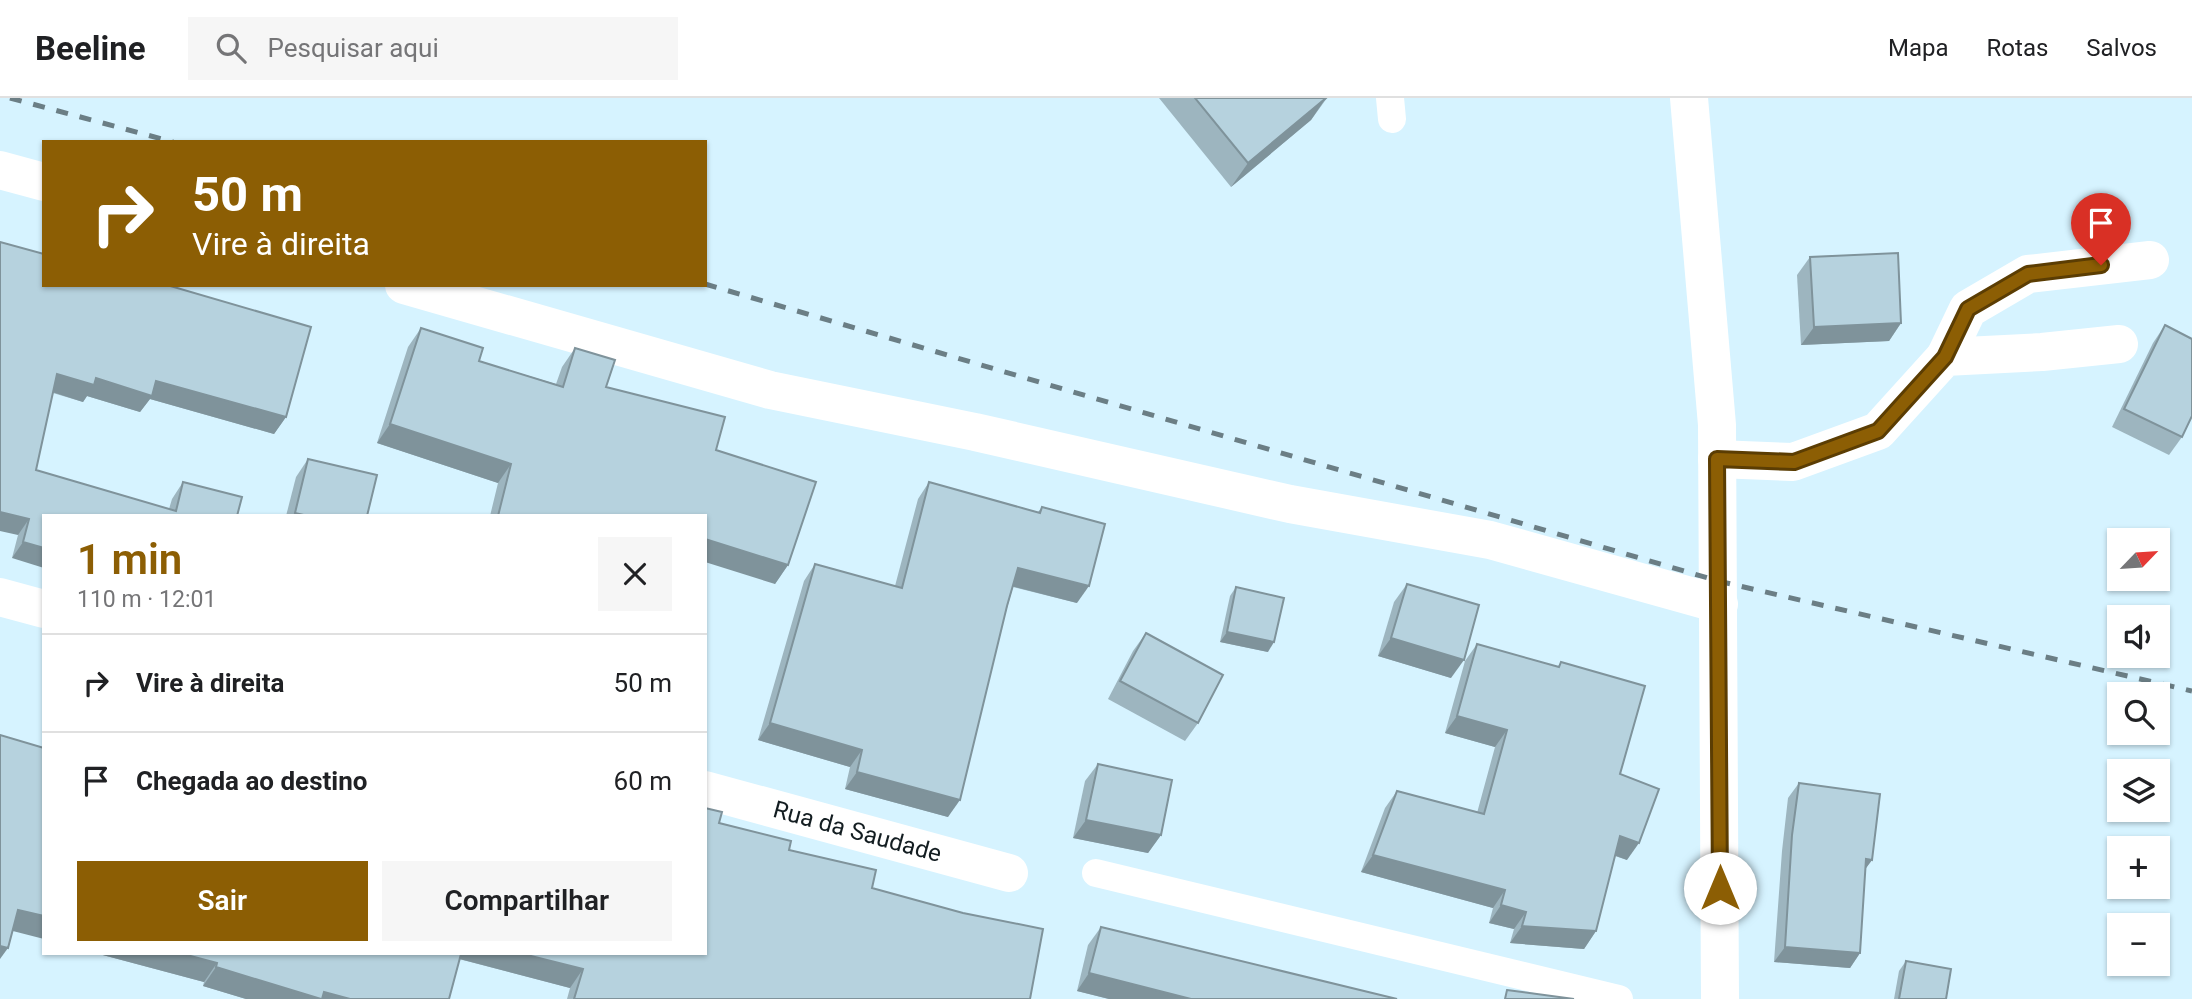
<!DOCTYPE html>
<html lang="pt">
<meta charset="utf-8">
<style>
body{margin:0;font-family:Roboto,sans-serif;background:#f6f6f6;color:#202124;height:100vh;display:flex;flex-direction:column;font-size:26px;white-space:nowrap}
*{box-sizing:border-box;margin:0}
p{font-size:23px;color:#757577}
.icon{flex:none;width:38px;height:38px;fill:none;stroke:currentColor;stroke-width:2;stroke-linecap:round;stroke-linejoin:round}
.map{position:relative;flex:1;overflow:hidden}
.drawer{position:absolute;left:42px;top:416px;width:665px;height:441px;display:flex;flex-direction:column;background:#fff;border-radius:0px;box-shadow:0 2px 5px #0004}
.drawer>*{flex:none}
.hud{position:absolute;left:42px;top:42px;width:665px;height:147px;border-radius:0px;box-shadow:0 2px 5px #0004;background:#8c5e04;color:#fff;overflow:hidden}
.needle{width:46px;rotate:65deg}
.controls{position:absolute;left:2107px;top:430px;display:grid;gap:14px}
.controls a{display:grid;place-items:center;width:63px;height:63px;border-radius:0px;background:#fff;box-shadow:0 2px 5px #0004;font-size:35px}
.pin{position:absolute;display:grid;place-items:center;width:60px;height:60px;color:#fff;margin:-72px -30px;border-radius:50% 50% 50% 0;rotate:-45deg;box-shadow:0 0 7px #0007}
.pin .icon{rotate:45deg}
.me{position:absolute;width:77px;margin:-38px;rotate:0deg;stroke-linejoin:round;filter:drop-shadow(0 0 5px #0008)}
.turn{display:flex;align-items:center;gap:24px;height:147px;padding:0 35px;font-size:32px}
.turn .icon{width:91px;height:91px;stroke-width:2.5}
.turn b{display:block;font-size:49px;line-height:60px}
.round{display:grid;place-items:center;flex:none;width:74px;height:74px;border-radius:0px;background:#f6f6f6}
.head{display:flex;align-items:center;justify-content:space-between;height:119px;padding:0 35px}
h1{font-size:42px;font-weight:600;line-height:52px;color:#8c5e04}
.cta{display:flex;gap:14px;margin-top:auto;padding:14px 35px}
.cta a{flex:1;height:80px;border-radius:0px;background:#8c5e04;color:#fff;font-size:28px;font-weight:600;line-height:80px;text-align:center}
.cta a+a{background:#f6f6f6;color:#202124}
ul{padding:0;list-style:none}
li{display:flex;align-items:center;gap:21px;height:98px;padding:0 35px;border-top:2px solid #e0e0e0}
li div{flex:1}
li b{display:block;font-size:26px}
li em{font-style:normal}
header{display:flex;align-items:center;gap:42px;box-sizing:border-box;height:98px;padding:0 35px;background:#fff;border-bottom:2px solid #e0e0e0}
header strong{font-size:33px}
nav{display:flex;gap:38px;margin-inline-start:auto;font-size:24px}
.search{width:490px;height:63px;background:#f6f6f6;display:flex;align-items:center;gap:18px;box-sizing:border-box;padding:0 24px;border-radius:0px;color:#757577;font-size:26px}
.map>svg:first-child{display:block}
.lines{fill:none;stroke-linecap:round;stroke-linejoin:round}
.lane{stroke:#fff;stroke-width:28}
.street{stroke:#fff;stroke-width:38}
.secondary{stroke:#fff;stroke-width:38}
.rail{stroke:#6b7e85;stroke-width:5;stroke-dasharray:12 12;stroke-linecap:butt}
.wall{fill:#9db5bf}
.shaded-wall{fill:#7f939b}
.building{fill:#b6d2de;stroke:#7f939b;stroke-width:2}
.route-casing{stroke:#5b3d03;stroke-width:18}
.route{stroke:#8c5e04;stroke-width:12}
.labels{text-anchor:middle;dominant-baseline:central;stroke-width:6;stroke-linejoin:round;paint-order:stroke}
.street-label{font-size:24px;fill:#131d21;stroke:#fff}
</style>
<header>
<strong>Beeline</strong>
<div class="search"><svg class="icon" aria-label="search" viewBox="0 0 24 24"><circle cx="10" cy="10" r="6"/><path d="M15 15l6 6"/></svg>Pesquisar aqui</div>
<nav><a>Mapa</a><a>Rotas</a><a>Salvos</a></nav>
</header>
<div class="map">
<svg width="2192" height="901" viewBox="0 0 2192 901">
<rect width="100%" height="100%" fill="#d6f3ff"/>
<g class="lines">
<g class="lane">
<path d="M 1390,0 L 1392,21"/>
<path d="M 1096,775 L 1619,901"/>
</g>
<g class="street">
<path d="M 0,72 L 44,84"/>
<path d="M 404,187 L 770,292 L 975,334 L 1290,406 L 1490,442 L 1719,506"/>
<path d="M 1945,259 L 1968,211 L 2028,176 L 2150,162"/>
<path d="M 1717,361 L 1793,364 L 1878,333 L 1945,259 L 2042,254 L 2119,246"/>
<path d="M 0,499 L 44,511"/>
<path id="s1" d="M 705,692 L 1009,775"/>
</g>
<path class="secondary" d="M 1689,0 L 1717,327 L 1720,901"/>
<g class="rail">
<path d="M 10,0 L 173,44"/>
<path d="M 705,186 L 1718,483 L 2192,593"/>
</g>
</g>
<g class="wall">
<path d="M 1159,0 L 1327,0 L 1311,22 L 1231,89 Z"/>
<path d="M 0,144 L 286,319 L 274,336 L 150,301 L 140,314 L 87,298 L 83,304 L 53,295 L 36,372 L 169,411 L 172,401 L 183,384 L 242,399 L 12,460 L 18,437 Z"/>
<path d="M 1810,159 L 1901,225 L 1889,243 L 1801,247 L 1797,177 Z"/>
<path d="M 2165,227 L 2182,339 L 2169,357 L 2112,329 L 2153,245 Z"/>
<path d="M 421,230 L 479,263 L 556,286 L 562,269 L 575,250 L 606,289 L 716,352 L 788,467 L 775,486 L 705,418 L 490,418 L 498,385 L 377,345 L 408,249 Z"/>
<path d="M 308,361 L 367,418 L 286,418 L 296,379 Z"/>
<path d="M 929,384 L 1038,414 L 1042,409 L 1077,505 L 1013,489 L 948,719 L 845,691 L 850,669 L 758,642 L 804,483 L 815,466 L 895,488 L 918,401 Z"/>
<path d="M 1407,486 L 1451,580 L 1378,558 L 1394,504 Z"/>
<path d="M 1236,489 L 1268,554 L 1220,544 L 1230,498 Z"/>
<path d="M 1146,535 L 1198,625 L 1185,643 L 1108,601 L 1133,553 Z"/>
<path d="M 1477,546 L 1558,569 L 1561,564 L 1620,676 L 1627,762 L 1615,758 L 1596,833 L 1584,851 L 1510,845 L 1514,831 L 1489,825 L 1493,810 L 1361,774 L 1385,710 L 1397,693 L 1477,715 L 1495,649 L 1445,635 L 1465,563 Z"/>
<path d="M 1098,666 L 1161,737 L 1148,755 L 1073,740 L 1085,683 Z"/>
<path d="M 1799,685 L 1872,762 L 1865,771 L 1860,855 L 1850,870 L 1774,864 L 1782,753 L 1788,700 Z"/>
<path d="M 719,725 L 789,752 L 872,790 L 1030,901 L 567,901 L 570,890 L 459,861 L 449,901 L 246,901 L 203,888 L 204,884 L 99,856 L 705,856 Z"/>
<path d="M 1101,829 L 1397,901 L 1109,901 L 1077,893 L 1088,847 Z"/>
<path d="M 1906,863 L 1946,901 L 1894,901 L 1899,873 Z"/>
</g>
<g class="shaded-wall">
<path d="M 1326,0 L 1311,22 L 1231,89 L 1248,65 Z"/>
<path d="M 1901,225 L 1889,243 L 1801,247 L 1814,229 Z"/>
<path d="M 57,276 L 96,280 L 156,283 L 286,319 L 274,336 L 150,301 L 140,314 L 87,298 L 83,304 L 46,292 Z"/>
<path d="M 390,326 L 511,366 L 498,385 L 377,345 Z"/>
<path d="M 0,414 L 29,421 L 18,437 L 0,433 Z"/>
<path d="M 295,415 L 308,418 L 293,418 Z"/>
<path d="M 705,441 L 788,467 L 775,486 L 705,464 Z"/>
<path d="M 23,444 L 44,450 L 44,470 L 12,460 Z"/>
<path d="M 1018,470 L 1089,488 L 1077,505 L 1007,487 Z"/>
<path d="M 1227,534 L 1274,544 L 1268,554 L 1220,544 Z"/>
<path d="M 1391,540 L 1464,562 L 1451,580 L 1378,558 Z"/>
<path d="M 1457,618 L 1507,632 L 1495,649 L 1445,635 Z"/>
<path d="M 770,625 L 862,652 L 850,669 L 758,642 Z"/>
<path d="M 857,674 L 960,702 L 948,719 L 845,691 Z"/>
<path d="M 1086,722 L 1161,737 L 1148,755 L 1073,740 Z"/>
<path d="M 1620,738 L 1639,745 L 1627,762 L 1608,755 Z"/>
<path d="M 1373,757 L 1505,792 L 1493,810 L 1361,774 Z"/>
<path d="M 1866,761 L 1872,762 L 1861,777 Z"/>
<path d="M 1501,807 L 1526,814 L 1514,831 L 1489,825 Z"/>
<path d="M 18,812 L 44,818 L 44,841 L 5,831 Z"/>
<path d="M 1522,828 L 1596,833 L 1584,851 L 1510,845 Z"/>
<path d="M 0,848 L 8,850 L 0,861 Z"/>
<path d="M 1785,849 L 1860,855 L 1850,870 L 1774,864 Z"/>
<path d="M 99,856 L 183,856 L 217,865 L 204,884 Z"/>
<path d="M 454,856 L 523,856 L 583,871 L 570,890 L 452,859 Z"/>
<path d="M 216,869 L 324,894 L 350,901 L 246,901 L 203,888 Z"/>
<path d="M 1089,875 L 1191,901 L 1109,901 L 1077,893 Z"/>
</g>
<g class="building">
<path d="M 1195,0 L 1326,0 L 1248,65 Z"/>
<path d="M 0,144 L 44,156 L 44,187 L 167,187 L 311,229 L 286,319 L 156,283 L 152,298 L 96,280 L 94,287 L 57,276 L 36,372 L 176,413 L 183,384 L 242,399 L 237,418 L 44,418 L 44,450 L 23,444 L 29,421 L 0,414 Z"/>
<path d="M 1898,155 L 1901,225 L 1814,229 L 1810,159 Z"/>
<path d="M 2165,227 L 2192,241 L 2192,318 L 2182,339 L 2124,311 Z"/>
<path d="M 421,230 L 483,250 L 479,263 L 563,289 L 575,250 L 615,262 L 606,289 L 725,319 L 716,352 L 816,384 L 788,467 L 705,441 L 705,418 L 498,418 L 511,366 L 390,326 Z"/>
<path d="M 308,361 L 377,377 L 367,418 L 308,418 L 295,415 Z"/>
<path d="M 929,384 L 1040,415 L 1042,409 L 1105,426 L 1089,488 L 1018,470 L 1007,508 L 960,702 L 857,674 L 862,652 L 770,625 L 815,466 L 902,490 Z"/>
<path d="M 1407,486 L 1479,507 L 1464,562 L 1391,540 Z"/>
<path d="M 1236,489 L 1284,500 L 1274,544 L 1227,534 Z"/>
<path d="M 1146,535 L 1223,577 L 1198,625 L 1120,583 Z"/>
<path d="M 1477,546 L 1559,569 L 1561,564 L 1645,588 L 1620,676 L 1659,691 L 1639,745 L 1620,738 L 1596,833 L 1522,828 L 1526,814 L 1501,807 L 1505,792 L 1373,757 L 1397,693 L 1484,716 L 1507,632 L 1457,618 Z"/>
<path d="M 0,637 L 44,650 L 44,818 L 18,812 L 8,850 L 0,848 Z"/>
<path d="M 1098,666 L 1172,682 L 1161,737 L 1086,722 Z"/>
<path d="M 1799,685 L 1880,696 L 1872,762 L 1866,761 L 1860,855 L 1785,849 L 1792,737 Z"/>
<path d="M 705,710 L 722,714 L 719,725 L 791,743 L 789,752 L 876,772 L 872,790 L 963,815 L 1043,831 L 1030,901 L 574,901 L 583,871 L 523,856 L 705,856 Z"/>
<path d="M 1101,829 L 1397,901 L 1191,901 L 1089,875 Z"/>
<path d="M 183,856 L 461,856 L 449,901 L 350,901 L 324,894 L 322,901 L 321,901 L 216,869 L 217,865 Z"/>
<path d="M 1906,863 L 1951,871 L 1946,901 L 1899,901 Z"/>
<path d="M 1507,892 L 1574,901 L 1505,901 Z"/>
</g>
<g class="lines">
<defs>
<path id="route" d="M 1720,790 L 1717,361 L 1794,364 L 1878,333 L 1945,259 L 1968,211 L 2028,176 L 2101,167"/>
</defs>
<use href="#route" class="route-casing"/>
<use href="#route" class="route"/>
</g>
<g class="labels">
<g class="street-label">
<text stroke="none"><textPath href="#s1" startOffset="158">Rua da Saudade</textPath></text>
</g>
</g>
</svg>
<div class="controls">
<a><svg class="needle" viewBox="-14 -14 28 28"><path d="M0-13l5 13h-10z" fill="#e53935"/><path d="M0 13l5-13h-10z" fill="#757577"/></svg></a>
<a><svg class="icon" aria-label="sound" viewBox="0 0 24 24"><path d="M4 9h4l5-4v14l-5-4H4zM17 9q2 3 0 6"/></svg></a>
<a><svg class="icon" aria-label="search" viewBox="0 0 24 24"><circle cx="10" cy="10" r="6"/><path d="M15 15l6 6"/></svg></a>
<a><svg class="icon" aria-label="layers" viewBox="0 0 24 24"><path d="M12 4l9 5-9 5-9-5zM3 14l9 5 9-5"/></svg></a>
<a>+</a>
<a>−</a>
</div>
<div class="pin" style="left:2101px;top:167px;background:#d93025"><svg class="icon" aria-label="arrive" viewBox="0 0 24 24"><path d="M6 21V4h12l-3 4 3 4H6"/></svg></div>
<svg class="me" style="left:1720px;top:790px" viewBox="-20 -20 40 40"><circle r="19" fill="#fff"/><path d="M0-13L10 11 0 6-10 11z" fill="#8c5e04"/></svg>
<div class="hud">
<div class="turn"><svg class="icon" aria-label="right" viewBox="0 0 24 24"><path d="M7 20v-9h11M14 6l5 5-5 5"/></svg><div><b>50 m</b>Vire à direita</div></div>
</div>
<section class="drawer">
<div class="head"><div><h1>1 min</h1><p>110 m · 12:01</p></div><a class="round"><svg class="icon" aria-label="close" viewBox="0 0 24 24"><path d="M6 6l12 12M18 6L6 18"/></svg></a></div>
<ul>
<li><svg class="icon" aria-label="right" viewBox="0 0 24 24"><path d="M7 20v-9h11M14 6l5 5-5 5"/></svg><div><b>Vire à direita</b></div><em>50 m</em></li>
<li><svg class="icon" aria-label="arrive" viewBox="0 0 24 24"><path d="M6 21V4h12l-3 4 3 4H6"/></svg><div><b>Chegada ao destino</b></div><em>60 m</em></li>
</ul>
<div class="cta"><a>Sair</a><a>Compartilhar</a></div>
</section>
</div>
